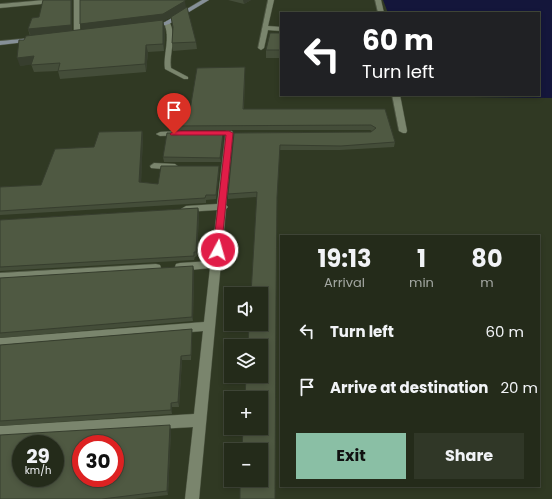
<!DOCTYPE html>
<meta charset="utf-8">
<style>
body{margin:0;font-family:Poppins,sans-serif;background:#303727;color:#f1f3f6;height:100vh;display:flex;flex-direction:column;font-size:15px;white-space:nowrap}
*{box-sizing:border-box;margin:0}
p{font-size:13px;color:#a3a7a2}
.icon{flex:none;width:22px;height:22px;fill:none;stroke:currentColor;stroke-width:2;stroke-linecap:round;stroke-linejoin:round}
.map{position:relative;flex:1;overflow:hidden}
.details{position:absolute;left:280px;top:235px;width:260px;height:252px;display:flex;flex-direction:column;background:#242b1a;border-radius:0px;box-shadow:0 2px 6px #0003,0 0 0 1px #414739}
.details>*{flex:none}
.banner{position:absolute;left:280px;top:12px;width:260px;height:84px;border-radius:0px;box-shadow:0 2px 6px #0003,0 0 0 1px #414739;background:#202124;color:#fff;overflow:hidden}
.fabs{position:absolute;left:224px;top:287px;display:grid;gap:8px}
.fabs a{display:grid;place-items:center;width:44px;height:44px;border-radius:0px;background:#242b1a;box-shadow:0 2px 6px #0003,0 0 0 1px #414739;font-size:20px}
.speed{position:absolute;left:12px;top:435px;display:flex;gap:8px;font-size:20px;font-weight:700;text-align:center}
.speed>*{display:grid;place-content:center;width:52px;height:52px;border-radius:50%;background:#242b1a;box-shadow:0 2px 6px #0003,0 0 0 1px #414739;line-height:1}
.speed small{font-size:10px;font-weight:400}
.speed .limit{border:6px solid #d22;background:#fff;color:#111}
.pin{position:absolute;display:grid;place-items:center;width:34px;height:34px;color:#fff;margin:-41px -17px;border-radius:50% 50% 50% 0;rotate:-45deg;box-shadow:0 0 4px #0007}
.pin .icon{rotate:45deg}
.me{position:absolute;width:44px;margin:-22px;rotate:6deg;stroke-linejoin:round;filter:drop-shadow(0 0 3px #0008)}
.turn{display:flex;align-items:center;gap:14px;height:84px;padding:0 16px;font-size:18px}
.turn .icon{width:52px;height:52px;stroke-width:2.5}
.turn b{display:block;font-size:28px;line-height:34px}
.eta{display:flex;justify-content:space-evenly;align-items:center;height:68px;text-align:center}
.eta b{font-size:24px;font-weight:700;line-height:28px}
.primary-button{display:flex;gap:8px;margin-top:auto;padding:8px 16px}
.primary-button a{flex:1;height:46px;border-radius:0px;background:#8abfa5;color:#111;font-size:16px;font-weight:700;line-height:46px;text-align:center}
.primary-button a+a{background:#303727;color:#f1f3f6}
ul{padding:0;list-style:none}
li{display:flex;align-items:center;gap:12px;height:56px;padding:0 16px}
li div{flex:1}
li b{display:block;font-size:15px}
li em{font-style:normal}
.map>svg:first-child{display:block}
.water{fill:#14163b}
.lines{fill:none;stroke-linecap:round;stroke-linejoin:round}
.lane-casing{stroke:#4d5542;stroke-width:1}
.street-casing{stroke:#4d5542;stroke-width:1}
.secondary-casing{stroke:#4d5542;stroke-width:1}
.lane{fill:#7a856d;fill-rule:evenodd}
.street{fill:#7a856d;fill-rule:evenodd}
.secondary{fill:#869098;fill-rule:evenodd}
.wall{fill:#444d39}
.shaded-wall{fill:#373e2e}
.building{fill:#4f5942;stroke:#373e2e;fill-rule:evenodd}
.route{fill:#e11d48;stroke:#92132f}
</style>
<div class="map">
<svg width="552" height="499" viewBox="0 0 552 499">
<rect width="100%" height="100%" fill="#303923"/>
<path class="water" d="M 383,0 L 552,0 L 552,98 L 400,96 L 539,95 L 539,13 L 388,13 Z"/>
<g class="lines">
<defs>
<g id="lane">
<path d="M 375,0 L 381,0 L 384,13 L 378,13 Z"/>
<path d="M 167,21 L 170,23 C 177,39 169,52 171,68 L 188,77 L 188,79 L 184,79 L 165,69 C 163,53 171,39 164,23 Z"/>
<path d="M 392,95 L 400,95 L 407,131 L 406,133 L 403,133 L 399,131 Z"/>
</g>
<g id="street">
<path d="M 45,0 L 65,0 L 62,2 L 0,8 L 0,4 Z"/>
<path d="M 74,0 L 80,0 L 80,35 L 77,37 L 74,35 Z"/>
<path d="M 268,0 L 274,0 L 268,26 L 281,27 L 281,31 L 268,30 L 264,48 L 261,50 L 258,48 Z"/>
<path d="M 180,131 L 184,133 L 183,135 L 160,136 L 156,134 L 160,132 Z"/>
<path d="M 226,131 L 232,131 L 233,133 L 226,205 L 228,207 L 226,209 L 199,499 L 185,499 L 193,427 L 0,438 L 0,426 L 194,414 L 203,331 L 0,348 L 0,338 L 204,322 L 210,268 L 180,271 L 176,270 L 175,267 L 176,264 L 180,263 L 211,261 L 217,210 L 186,212 L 181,209 L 186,206 L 217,204 Z"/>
<path d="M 154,163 L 175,164 L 179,167 L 175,170 L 151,168 L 150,166 Z"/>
<path d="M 156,264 L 160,265 L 161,268 L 160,271 L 156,272 L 0,281 L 0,273 Z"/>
</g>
<g id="secondary">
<path d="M 202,0 L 209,0 L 169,24 L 151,29 L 148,27 L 165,22 Z"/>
<path d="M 32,38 L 35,40 L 34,41 L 0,45 L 0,41 Z"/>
</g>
</defs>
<use href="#lane" class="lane-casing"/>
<use href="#street" class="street-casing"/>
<use href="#secondary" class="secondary-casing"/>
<use href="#lane" class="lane"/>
<use href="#street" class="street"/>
<use href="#secondary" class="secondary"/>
</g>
<g class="wall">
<path d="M 72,0 L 72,31 L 81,30 L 186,8 L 196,42 L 197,49 L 173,51 L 172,43 L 173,29 L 171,17 L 163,21 L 165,29 L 164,51 L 148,52 L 146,72 L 60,79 L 58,71 L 34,72 L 31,64 L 20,66 L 24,40 L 30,36 L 28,29 L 39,17 Z"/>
<path d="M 228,0 L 251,0 L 244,4 Z"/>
<path d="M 281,33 L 281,58 L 266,58 L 266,50 Z"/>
<path d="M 245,67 L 244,109 L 385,109 L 395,142 L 394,147 L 340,150 L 280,150 L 257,197 L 228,199 L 228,194 L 234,133 L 371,132 L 372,131 L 370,130 L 169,130 L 169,126 L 190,110 Z"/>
<path d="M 142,131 L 143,135 L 141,182 L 158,184 L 219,170 L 216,199 L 206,200 L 206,203 L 0,215 L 0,187 L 41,185 L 94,147 Z"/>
<path d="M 223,133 L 223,138 L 221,162 L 164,162 L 163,157 Z"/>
<path d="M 198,208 L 199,213 L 197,256 L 195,257 L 194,260 L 0,271 L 0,220 Z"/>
<path d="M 194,270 L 193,321 L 0,338 L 0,278 Z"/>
<path d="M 192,329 L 192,333 L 191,360 L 182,360 L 179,407 L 172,407 L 172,414 L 0,426 L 0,345 Z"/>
<path d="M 171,430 L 168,495 L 134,499 L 0,499 Z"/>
</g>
<g class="shaded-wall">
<path d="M 71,0 L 72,0 L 72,32 L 31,36 L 28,29 Z"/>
<path d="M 243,0 L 251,0 L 244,4 Z"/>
<path d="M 185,1 L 186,8 L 164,21 L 82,31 L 80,24 Z"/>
<path d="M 163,22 L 165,29 L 164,51 L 163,44 Z"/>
<path d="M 146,45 L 148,52 L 146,72 L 145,64 Z"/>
<path d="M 34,56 L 37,64 L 20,66 L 17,58 Z"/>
<path d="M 142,131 L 143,135 L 141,187 L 139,182 Z"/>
<path d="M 223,133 L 223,138 L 221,162 L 220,158 Z"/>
<path d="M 219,166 L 219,170 L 216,199 L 216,195 Z"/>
<path d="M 198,208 L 199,213 L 197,256 L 196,252 Z"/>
<path d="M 193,266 L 194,270 L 193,321 L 192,317 Z"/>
<path d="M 181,356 L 182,360 L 179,407 L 178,402 Z"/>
<path d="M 171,403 L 172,407 L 172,414 L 171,410 Z"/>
<path d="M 170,425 L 171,430 L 168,495 L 167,491 Z"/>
</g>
<g class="building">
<path d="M 43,0 L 71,0 L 71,25 L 28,29 L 32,18 L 39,17 Z"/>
<path d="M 80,0 L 185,0 L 185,1 L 163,14 L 80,24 Z"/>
<path d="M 187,7 L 196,42 L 172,43 L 173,27 L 171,17 Z"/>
<path d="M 163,20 L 163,44 L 146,45 L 145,64 L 58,71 L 60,63 L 31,65 L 34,56 L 17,58 L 19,40 L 24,40 L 26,36 Z"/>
<path d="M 270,33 L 281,33 L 281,50 L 266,50 Z"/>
<path d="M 245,67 L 243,109 L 385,109 L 395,142 L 341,146 L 280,145 L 277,197 L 276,299 L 275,499 L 240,499 L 240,480 L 261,480 L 261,450 L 242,450 L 243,428 L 261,428 L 261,398 L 245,398 L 246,376 L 261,376 L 261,346 L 248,346 L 249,324 L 261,324 L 261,294 L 251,294 L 257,192 L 228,194 L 234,133 L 371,132 L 376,128 L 371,125 L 169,126 L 172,110 L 190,110 L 197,68 Z"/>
<path d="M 142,131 L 139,182 L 158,184 L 161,166 L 219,166 L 216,195 L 206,195 L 205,198 L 0,211 L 0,187 L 41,185 L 55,149 L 94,147 L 99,132 Z"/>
<path d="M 167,133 L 223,133 L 220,158 L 163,157 Z"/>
<path d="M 198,208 L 196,252 L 194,252 L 194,256 L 0,267 L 0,220 Z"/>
<path d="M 193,266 L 192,317 L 0,333 L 0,278 Z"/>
<path d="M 192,329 L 191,355 L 181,356 L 178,402 L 171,403 L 171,410 L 0,421 L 0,345 Z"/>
<path d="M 170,425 L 167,491 L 102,499 L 0,499 L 0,435 ZM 21,444 L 55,444 L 55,478 L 21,478 ZM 81,444 L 115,444 L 115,478 L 81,478 Z"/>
</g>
<path class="route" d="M 174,131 L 229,131 L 233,133 L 221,252 L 215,252 L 213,250 L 226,135 L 171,135 L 170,134 Z"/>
</svg>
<div class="fabs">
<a><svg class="icon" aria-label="sound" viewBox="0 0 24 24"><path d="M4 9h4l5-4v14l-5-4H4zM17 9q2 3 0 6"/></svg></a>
<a><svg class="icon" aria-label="layers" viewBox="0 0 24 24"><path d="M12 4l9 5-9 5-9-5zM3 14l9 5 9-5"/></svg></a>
<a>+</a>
<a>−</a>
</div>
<div class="speed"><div>29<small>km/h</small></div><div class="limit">30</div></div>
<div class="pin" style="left:174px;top:134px;background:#d93025"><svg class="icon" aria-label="arrive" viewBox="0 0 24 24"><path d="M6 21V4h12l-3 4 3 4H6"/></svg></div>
<svg class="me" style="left:218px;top:250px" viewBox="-20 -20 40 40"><circle r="17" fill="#e11d48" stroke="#fff" stroke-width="3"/><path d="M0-11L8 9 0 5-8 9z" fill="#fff"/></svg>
<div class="banner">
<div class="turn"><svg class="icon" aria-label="left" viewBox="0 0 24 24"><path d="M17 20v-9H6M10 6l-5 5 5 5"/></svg><div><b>60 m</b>Turn left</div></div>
</div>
<section class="details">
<div class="eta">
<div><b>19:13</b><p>Arrival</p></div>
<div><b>1</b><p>min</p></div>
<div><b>80</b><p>m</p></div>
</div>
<ul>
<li><svg class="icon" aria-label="left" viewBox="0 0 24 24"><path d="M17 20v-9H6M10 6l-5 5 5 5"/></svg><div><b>Turn left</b></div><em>60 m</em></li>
<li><svg class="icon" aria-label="arrive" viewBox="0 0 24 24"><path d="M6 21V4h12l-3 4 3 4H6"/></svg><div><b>Arrive at destination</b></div><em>20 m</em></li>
</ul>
<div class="primary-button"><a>Exit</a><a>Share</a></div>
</section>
</div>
